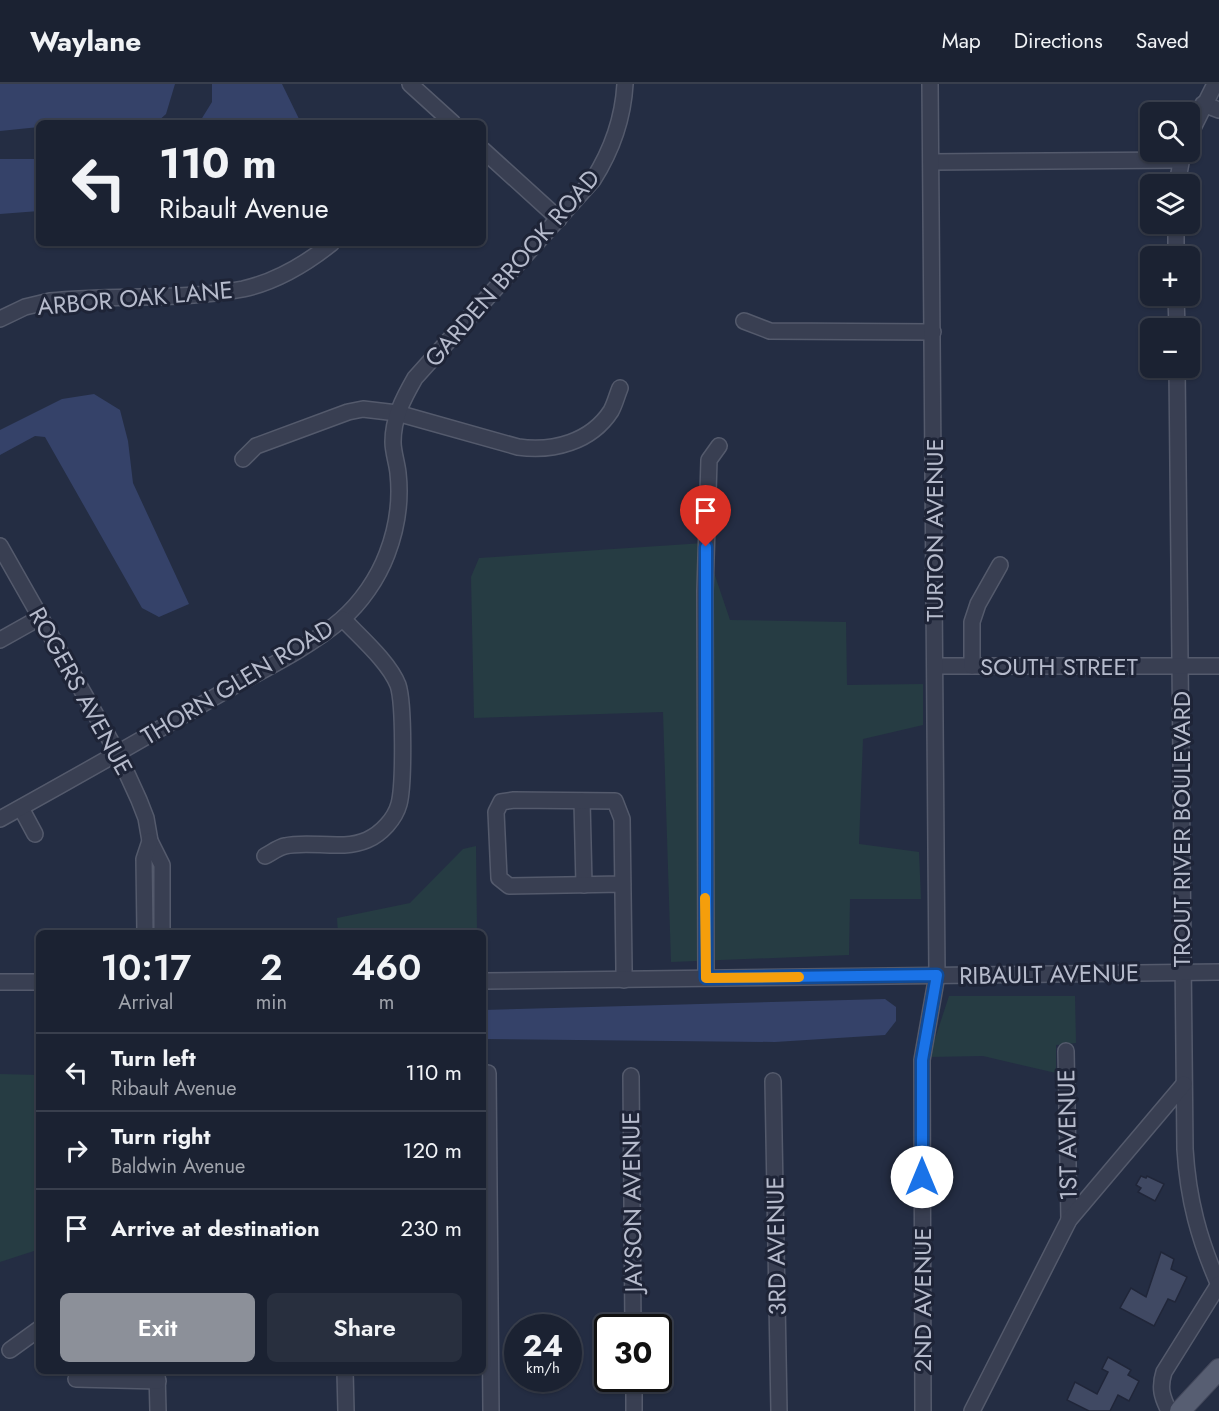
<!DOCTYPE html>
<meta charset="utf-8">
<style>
body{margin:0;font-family:Jost,sans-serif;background:#282f3e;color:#f1f3f6;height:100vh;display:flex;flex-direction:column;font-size:22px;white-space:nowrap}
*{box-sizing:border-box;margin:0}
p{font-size:20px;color:#a0a4ac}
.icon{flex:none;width:33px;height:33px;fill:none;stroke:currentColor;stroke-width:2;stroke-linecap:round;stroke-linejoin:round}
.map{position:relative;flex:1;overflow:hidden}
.panel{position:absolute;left:36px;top:846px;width:450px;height:444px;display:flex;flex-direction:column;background:#1b2232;border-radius:9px;box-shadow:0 2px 4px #0004,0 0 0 2px #393f4d}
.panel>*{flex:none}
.top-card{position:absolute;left:36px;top:36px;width:450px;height:126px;border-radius:9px;box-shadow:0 2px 4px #0004,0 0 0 2px #393f4d;background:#1b2232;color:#f1f3f6;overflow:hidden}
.controls{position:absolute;left:1140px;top:18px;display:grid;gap:12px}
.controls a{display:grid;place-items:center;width:60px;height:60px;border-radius:9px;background:#1b2232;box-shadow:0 2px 4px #0004,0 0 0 2px #393f4d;font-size:30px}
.speed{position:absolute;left:504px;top:1230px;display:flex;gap:12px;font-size:30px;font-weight:700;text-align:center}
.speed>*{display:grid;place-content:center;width:78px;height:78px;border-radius:50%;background:#1b2232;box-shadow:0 2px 4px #0004,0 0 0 2px #393f4d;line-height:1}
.speed small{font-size:15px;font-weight:400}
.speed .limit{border:3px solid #111;border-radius:9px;background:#fff;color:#111}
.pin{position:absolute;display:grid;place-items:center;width:51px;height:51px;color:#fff;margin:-62px -26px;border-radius:50% 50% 50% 0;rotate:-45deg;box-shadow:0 0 6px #0007}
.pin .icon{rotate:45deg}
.me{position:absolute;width:66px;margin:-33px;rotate:0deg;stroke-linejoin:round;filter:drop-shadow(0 0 4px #0008)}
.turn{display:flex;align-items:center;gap:21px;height:126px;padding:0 24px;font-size:27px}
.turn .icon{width:78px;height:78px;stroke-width:2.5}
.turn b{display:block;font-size:42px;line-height:51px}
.eta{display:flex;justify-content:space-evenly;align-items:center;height:102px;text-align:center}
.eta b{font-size:36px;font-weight:600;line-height:42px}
.primary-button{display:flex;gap:12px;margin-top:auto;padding:12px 24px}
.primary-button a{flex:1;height:69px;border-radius:9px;background:#8c9099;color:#fff;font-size:24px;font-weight:600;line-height:69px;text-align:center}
.primary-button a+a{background:#282f3e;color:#f1f3f6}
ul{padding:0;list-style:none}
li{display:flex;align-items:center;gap:18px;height:78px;padding:0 24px;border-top:2px solid #393f4d}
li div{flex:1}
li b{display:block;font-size:22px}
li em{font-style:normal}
header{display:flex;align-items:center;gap:36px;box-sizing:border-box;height:84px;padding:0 30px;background:#1b2232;border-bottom:2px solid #393f4d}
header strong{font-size:28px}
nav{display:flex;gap:33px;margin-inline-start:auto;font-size:21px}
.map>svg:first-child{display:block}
.green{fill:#263c43}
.water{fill:#354269}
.building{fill:#404963;stroke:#202639;stroke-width:1.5}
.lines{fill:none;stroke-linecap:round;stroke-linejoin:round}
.minor-casing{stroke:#545a6c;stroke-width:18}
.major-casing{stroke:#43485b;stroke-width:22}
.minor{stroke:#393f52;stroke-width:15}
.major{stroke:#575e72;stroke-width:20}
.route-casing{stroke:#114b97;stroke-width:15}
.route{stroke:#1a73e8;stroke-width:10}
.slow{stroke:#f59e0b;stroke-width:10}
.labels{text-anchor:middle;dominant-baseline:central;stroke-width:6;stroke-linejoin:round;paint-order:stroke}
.street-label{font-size:24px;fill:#b6bbcc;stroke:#1e2437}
</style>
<header>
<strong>Waylane</strong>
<nav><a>Map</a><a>Directions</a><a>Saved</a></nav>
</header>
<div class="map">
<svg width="1219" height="1327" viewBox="0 0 1219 1327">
<rect width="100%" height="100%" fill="#242d43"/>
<g class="green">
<path d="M 704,459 L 730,536 L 846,538 L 847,601 L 923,600 L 923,641 L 863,655 L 859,760 L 919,768 L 921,815 L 850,815 L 849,871 L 671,878 L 663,628 L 474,634 L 471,493 L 479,474 Z"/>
<path d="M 476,762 L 477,849 L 338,849 L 337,834 L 410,819 L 463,765 Z"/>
<path d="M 949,912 L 1075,912 L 1076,959 L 1056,961 L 1056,989 L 983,972 L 929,973 Z"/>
<path d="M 0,990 L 39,991 L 37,1166 L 0,1178 Z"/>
</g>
<g class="water">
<path d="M 0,0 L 175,0 L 166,30 L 156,39 L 39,39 L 39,43 L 0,47 Z"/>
<path d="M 212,0 L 282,0 L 301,39 L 199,39 L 212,18 Z"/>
<path d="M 0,75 L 39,75 L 39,127 L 0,130 Z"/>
<path d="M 94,310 L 120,326 L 128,357 L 133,399 L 189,520 L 159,533 L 142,524 L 45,353 L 35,352 L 0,371 L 0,346 L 62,315 Z"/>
<path d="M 885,915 L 896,923 L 896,937 L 885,951 L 775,958 L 483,955 L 483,926 Z"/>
</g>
<g class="building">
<path d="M 1141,1092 L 1146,1094 L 1147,1092 L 1164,1100 L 1155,1117 L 1138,1108 L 1141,1104 L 1136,1101 Z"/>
<path d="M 1161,1168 L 1174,1175 L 1171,1185 L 1187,1193 L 1175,1218 L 1168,1215 L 1154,1242 L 1120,1224 L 1131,1204 L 1146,1213 Z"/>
<path d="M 1108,1273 L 1131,1286 L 1128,1291 L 1139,1297 L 1129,1317 L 1118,1311 L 1110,1327 L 1089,1327 L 1067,1316 L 1075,1298 L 1097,1310 L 1108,1288 L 1102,1285 Z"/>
</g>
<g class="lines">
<defs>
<g id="minor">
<path d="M 410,0 L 453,39"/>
<path d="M 1203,20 L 1219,26"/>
<path d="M 1190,50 L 1215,0"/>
<path d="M 483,66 L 559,135"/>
<path d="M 931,78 L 1181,76"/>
<path d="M 1177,100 L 1183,68"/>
<path d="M 1176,172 L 1176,140"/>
<path d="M 1176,212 L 1177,244"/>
<path d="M 0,235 L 25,223 L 50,217 C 114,210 179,217 243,205 C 275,198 307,179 332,159"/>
<path d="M 744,237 L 770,247 L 933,248"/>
<path d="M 1177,284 L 1185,1065 C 1188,1115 1199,1156 1219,1201"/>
<path d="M 243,375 L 256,362 L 348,328 L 363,325 L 397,329 L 518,363 C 553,368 591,358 611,327 C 615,320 617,311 620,304"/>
<path d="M 0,462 L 118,670 L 139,716 L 146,734 L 150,757 L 162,781 L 162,849"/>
<path d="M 0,556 L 41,533"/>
<path d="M 935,582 L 1219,582"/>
<path d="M 972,582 L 972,538 L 978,520 L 1000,481"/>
<path d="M 582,717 L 584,801"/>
<path d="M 21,724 L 35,750"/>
<path d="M 0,735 C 76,693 150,651 225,607 C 264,585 307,565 341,536 C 361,519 378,494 387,470 C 397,444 401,416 398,389 C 397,379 393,368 393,358 C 393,334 403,315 415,294 L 593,96 C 612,66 623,36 625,0"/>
<path d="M 265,772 C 271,769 279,763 285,762 C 310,756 342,767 367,756 C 381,750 395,735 399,720 C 404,701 404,619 398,601 C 389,578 360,553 343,535"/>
<path d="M 623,800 L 509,802 L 499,794 L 496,728 L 501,718 L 514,716 L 615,717 L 622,735 L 624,884 L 624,896"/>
<path d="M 145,849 L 144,775 L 150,757"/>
<path d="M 706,894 L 705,507 L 709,376 L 719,362"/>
<path d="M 483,897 L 1219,888"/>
<path d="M 0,898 L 39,898"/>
<path d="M 1066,967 L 1069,1136"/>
<path d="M 488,989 L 491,1327"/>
<path d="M 631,992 L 633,1244"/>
<path d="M 773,997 L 779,1327"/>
<path d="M 10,1266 L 39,1245"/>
<path d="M 345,1287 L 346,1327"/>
<path d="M 157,1288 L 158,1327"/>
<path d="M 634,1294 L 634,1327"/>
<path d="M 76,1295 L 158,1297"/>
<path d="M 923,1327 L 922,976 L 937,891 L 930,0"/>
<path d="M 972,1327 L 1069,1136 L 1184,1000"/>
<path d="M 1169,1327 C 1162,1313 1159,1304 1164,1288 L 1219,1200"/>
</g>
<path id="major" d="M 1180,1327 L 1219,1285"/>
</defs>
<use href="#minor" class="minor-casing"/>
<use href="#major" class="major-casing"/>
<use href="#minor" class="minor"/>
<use href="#major" class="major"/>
</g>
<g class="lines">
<defs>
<path id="route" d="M 706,463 L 706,894 L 937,891 L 922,976 L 922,1093"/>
</defs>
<use href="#route" class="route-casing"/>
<use href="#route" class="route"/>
<path class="slow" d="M 705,814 L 706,894 L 799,893"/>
</g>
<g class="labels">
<g class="street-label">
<text transform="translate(512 184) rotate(-49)">GARDEN BROOK ROAD</text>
<text transform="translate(135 214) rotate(-5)">ARBOR OAK LANE</text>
<text transform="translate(934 446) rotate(-90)">TURTON AVENUE</text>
<text x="1059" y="582">SOUTH STREET</text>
<text transform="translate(237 598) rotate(-31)">THORN GLEN ROAD</text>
<text transform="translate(81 607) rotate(61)">ROGERS AVENUE</text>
<text transform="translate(1181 745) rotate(-90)">TROUT RIVER BOULEVARD</text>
<text transform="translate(1049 890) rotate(-1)">RIBAULT AVENUE</text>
<text transform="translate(1067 1051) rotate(-91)">1ST AVENUE</text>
<text transform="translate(632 1118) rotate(-91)">JAYSON AVENUE</text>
<text transform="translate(776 1162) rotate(-91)">3RD AVENUE</text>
<text transform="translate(922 1216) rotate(-90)">2ND AVENUE</text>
</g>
</g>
</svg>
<div class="controls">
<a><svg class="icon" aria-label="search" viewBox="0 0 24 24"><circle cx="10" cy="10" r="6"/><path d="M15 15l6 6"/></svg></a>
<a><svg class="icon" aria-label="layers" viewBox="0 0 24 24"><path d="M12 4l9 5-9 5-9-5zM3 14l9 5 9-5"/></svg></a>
<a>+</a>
<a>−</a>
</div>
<div class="speed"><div>24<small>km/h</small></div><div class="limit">30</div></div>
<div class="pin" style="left:706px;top:463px;background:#d93025"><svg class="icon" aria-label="arrive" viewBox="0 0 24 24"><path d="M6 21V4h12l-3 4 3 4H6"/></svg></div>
<svg class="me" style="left:922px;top:1093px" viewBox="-20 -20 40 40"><circle r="19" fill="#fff"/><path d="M0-13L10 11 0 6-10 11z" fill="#1a73e8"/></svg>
<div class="top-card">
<div class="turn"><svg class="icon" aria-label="left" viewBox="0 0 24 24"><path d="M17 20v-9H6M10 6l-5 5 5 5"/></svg><div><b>110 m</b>Ribault Avenue</div></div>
</div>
<section class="panel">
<div class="eta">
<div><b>10:17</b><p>Arrival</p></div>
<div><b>2</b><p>min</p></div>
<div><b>460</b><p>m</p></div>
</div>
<ul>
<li><svg class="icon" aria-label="left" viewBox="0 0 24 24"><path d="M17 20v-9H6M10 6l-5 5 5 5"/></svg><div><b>Turn left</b><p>Ribault Avenue</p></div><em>110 m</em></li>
<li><svg class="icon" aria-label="right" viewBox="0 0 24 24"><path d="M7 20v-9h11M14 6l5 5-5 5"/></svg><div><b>Turn right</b><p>Baldwin Avenue</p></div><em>120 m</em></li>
<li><svg class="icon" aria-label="arrive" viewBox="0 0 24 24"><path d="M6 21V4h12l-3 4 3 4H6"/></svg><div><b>Arrive at destination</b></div><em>230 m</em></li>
</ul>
<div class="primary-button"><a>Exit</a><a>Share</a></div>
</section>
</div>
